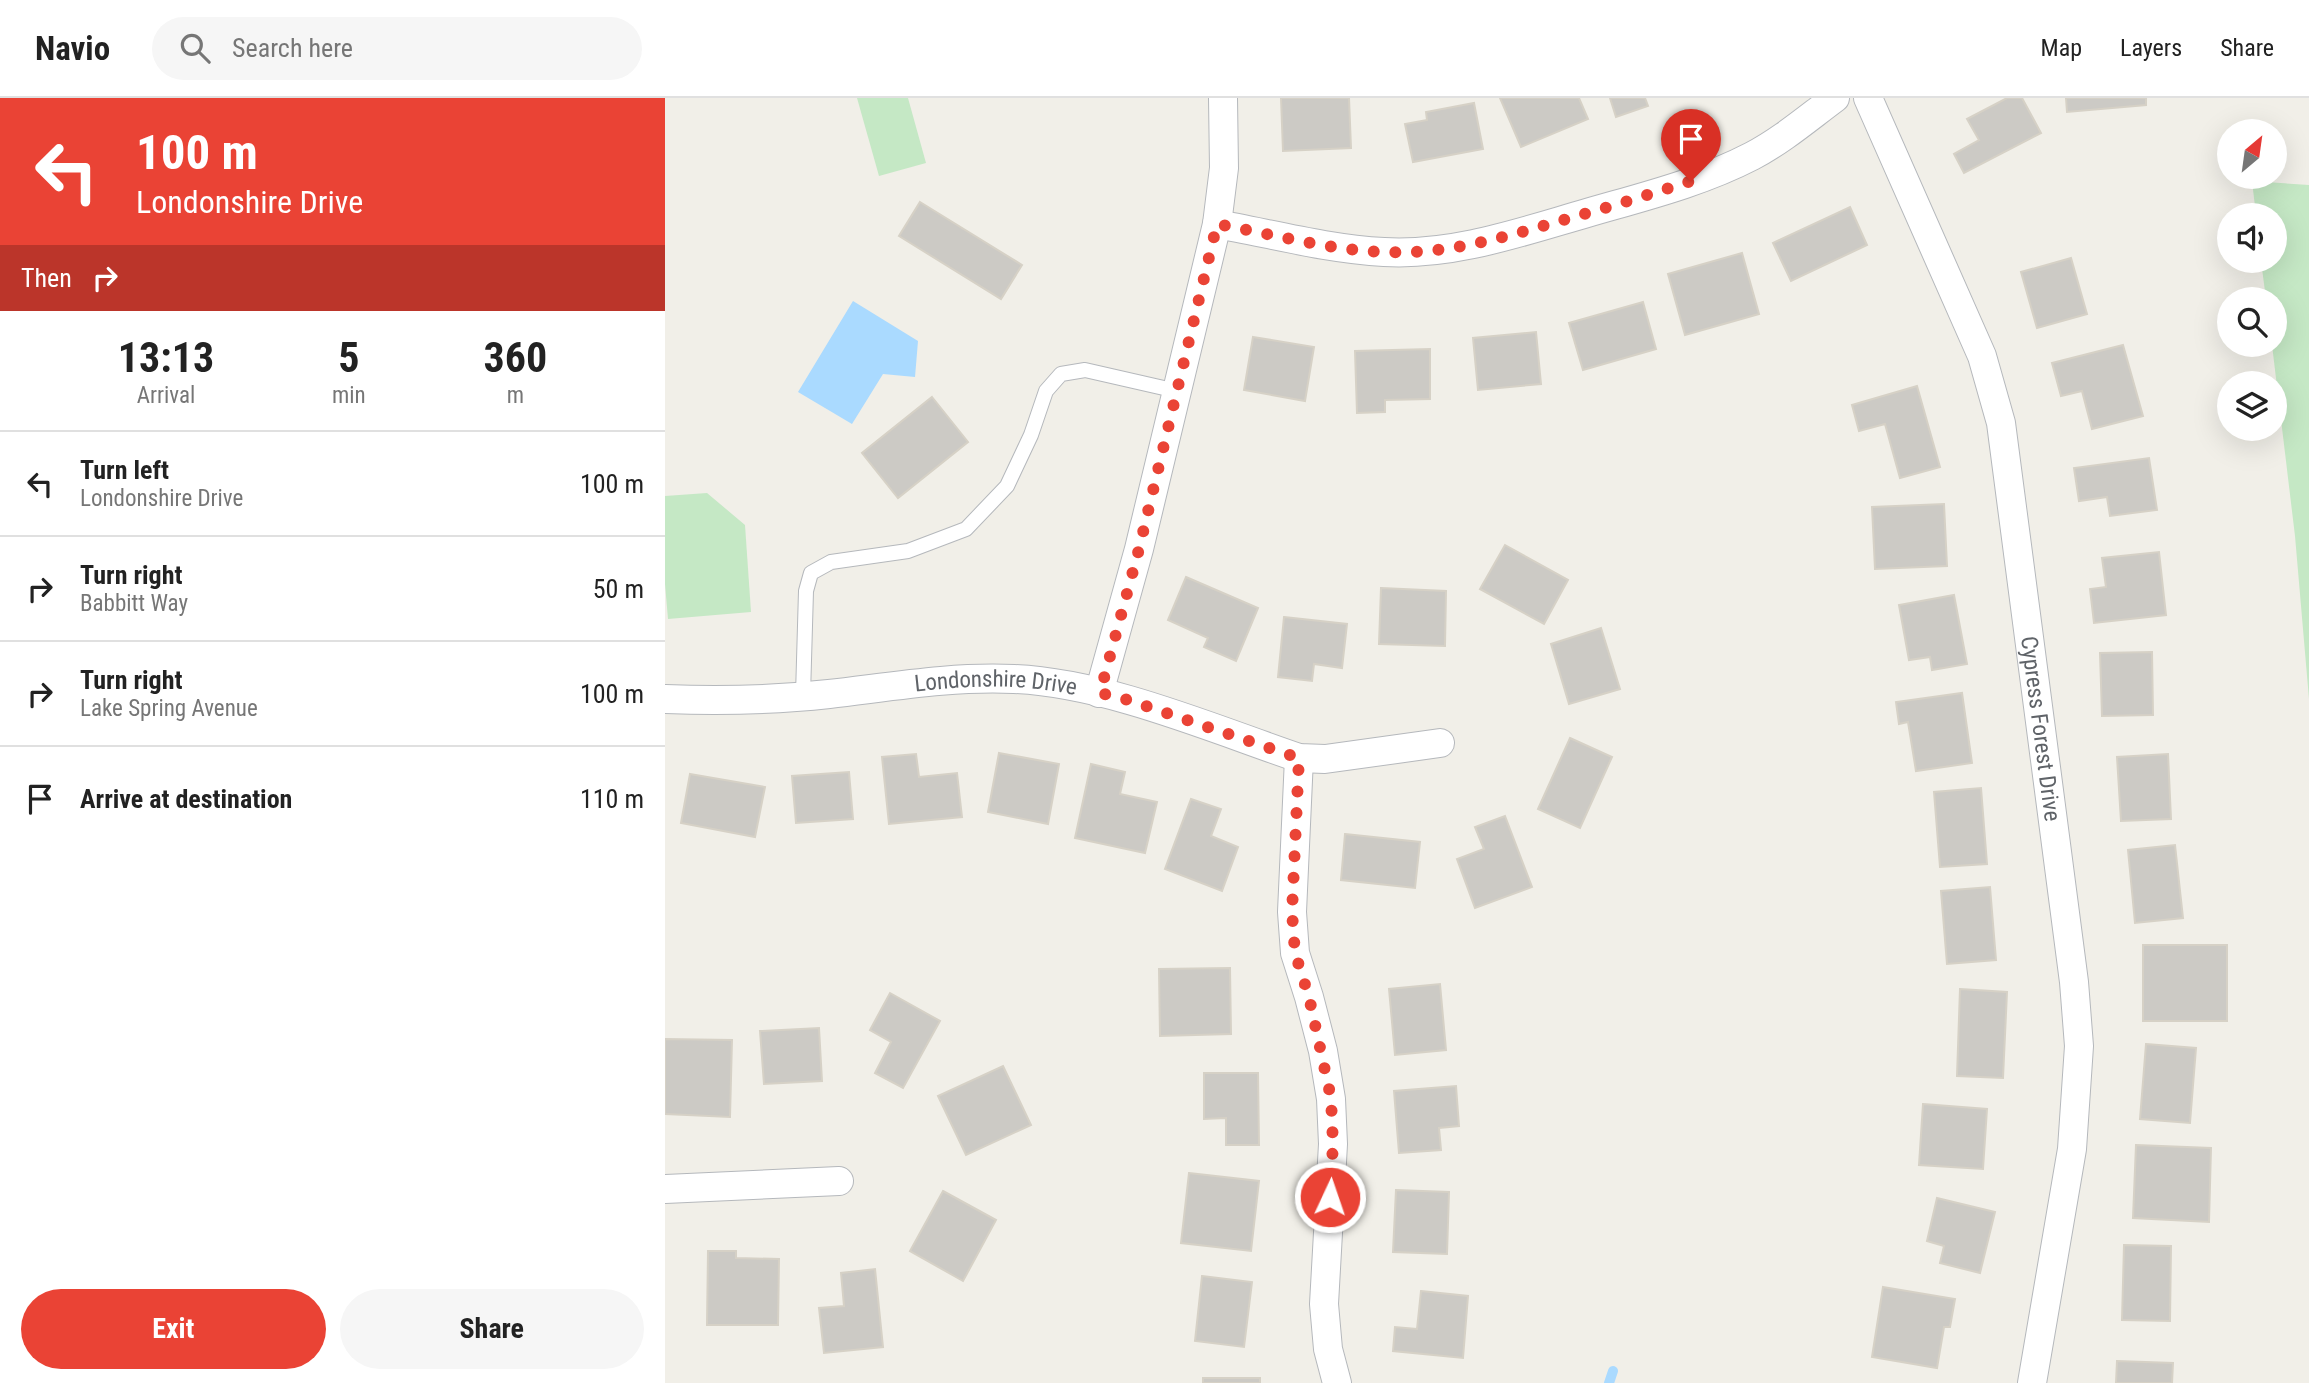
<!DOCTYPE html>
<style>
body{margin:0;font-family:"Roboto Condensed",sans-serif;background:#f6f6f6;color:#222;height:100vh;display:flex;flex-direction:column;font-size:26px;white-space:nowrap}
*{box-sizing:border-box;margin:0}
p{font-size:23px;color:#767676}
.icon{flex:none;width:38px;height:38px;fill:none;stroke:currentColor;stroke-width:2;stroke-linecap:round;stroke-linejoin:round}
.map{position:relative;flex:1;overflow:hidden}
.side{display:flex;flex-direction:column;background:#fff;width:665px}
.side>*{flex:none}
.banner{background:#ea4335;color:#fff;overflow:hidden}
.needle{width:46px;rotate:29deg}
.fabs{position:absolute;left:1552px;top:21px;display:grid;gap:14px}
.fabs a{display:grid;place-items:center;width:70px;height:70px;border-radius:50%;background:#fff;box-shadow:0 7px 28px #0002;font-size:35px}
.pin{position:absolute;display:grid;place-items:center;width:60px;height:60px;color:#fff;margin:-72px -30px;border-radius:50% 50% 50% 0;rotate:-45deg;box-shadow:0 0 7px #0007}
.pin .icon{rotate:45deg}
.me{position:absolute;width:77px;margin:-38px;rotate:3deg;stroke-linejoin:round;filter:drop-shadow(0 0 5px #0008)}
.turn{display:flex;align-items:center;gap:24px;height:147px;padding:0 21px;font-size:32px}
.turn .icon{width:91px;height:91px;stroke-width:2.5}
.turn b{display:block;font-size:49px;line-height:60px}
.then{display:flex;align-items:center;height:66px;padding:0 21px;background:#0003;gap:14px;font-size:26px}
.eta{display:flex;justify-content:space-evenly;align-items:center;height:119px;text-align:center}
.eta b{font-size:42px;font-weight:700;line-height:49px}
.action{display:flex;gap:14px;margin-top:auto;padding:14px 21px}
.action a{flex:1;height:80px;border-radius:42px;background:#ea4335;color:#fff;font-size:28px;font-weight:700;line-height:80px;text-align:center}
.action a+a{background:#f6f6f6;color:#222}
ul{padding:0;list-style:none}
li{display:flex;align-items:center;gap:21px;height:105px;padding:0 21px;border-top:2px solid #e0e0e0}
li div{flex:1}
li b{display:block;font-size:26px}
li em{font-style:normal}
header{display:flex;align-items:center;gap:42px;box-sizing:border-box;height:98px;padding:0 35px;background:#fff;border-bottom:2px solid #e0e0e0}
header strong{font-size:33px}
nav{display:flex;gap:38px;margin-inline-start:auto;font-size:24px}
.search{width:490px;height:63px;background:#f6f6f6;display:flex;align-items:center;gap:18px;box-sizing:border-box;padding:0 24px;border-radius:38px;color:#767676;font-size:26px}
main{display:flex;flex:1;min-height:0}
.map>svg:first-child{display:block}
.green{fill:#c5e8c5}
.water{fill:#aadaff}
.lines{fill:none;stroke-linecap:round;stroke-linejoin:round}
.stream{stroke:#aadaff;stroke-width:10}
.building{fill:#cccac5;stroke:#d6d1c6;stroke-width:2}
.service-casing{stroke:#b5b8bc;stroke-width:16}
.minor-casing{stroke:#b5b8bc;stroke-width:30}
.service{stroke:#fff;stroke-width:14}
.minor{stroke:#fff;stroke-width:28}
.route{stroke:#ea4335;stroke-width:12;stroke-dasharray:0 21.6}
.labels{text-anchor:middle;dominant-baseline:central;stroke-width:7;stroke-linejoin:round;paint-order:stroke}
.street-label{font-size:23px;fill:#5f6368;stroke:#fff}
</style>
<header>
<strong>Navio</strong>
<div class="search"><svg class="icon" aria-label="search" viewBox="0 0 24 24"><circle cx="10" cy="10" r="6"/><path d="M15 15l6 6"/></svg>Search here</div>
<nav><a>Map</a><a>Layers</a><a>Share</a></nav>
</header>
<main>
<section class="side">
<div class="banner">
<div class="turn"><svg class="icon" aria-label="left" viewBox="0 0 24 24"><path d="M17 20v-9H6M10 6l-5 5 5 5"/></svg><div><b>100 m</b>Londonshire Drive</div></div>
<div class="then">Then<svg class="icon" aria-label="right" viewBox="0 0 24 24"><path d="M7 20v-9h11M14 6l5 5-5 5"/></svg></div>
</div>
<div class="eta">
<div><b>13:13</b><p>Arrival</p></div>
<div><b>5</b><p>min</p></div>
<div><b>360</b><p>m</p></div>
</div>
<ul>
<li><svg class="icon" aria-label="left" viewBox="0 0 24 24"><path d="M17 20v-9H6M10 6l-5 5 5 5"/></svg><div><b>Turn left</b><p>Londonshire Drive</p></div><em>100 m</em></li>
<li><svg class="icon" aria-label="right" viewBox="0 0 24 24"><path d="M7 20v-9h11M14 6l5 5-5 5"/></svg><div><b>Turn right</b><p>Babbitt Way</p></div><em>50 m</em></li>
<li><svg class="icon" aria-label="right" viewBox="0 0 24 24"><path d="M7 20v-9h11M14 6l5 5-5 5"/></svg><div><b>Turn right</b><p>Lake Spring Avenue</p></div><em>100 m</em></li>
<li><svg class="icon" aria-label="arrive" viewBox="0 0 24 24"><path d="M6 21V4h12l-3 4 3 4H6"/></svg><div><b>Arrive at destination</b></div><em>110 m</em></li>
</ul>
<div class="action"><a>Exit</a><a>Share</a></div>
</section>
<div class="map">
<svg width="1644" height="1285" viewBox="0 0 1644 1285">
<rect width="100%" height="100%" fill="#f1efe8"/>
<g class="green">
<path d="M 192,0 L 243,0 L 261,65 L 214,78 Z"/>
<path d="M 1587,83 L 1644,87 L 1644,601 L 1630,438 L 1607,247 L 1610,247 L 1610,201 L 1601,201 L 1596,163 L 1610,163 L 1610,117 L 1591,117 Z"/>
<path d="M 42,395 L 80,427 L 86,514 L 3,521 L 0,486 L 0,398 Z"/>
</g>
<path class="water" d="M 188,203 L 253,243 L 250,279 L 218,276 L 187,326 L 133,294 Z"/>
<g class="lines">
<path class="stream" d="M 944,1285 L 948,1273"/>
</g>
<g class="building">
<path d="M 616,0 L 684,0 L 686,50 L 618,53 Z"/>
<path d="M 835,0 L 914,0 L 923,21 L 856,49 Z"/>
<path d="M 945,0 L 980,0 L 983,8 L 951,19 Z"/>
<path d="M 1342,0 L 1357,0 L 1376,35 L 1299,75 L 1289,56 L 1314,42 L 1302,21 Z"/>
<path d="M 1401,0 L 1481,0 L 1481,7 L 1402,14 Z"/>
<path d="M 809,5 L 818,51 L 748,64 L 740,26 L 762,22 L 761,14 Z"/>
<path d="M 255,104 L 357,167 L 336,201 L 234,138 Z"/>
<path d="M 1185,109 L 1202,147 L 1126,183 L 1108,145 Z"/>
<path d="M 1077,155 L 1094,216 L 1020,237 L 1003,176 Z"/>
<path d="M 1406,160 L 1422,216 L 1372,230 L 1356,174 Z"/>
<path d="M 978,204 L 991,251 L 918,272 L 904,225 Z"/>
<path d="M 871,234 L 876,286 L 813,292 L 808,240 Z"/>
<path d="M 588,239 L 649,249 L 640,303 L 579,292 Z"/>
<path d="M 1458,247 L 1478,318 L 1427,331 L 1417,293 L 1396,298 L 1387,265 Z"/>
<path d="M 765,251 L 765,301 L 720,302 L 720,314 L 692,315 L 690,253 Z"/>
<path d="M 1252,288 L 1275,369 L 1235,380 L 1220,326 L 1194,333 L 1187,307 Z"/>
<path d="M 267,299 L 303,344 L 233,400 L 197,355 Z"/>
<path d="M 1484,360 L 1492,412 L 1445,418 L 1442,399 L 1414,403 L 1409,370 Z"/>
<path d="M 1279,406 L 1282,468 L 1210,471 L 1207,409 Z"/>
<path d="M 840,447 L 903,482 L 879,526 L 815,491 Z"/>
<path d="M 1494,454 L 1501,517 L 1429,525 L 1425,491 L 1441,489 L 1437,460 Z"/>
<path d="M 521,479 L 593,510 L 571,563 L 539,549 L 543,540 L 503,522 Z"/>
<path d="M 716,490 L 781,493 L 780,548 L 714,546 Z"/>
<path d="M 1289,497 L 1302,566 L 1267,572 L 1265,559 L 1244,562 L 1234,507 Z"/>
<path d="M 619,519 L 682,526 L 677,570 L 649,566 L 647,583 L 613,579 Z"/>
<path d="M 936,530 L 955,591 L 904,606 L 886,546 Z"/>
<path d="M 1487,554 L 1488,617 L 1437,618 L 1435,555 Z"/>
<path d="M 1297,595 L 1307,665 L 1251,673 L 1243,624 L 1234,626 L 1231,604 Z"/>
<path d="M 905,640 L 947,659 L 915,730 L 873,711 Z"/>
<path d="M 334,655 L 394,666 L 383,726 L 323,714 Z"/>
<path d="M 251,656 L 254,679 L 292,675 L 297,719 L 224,726 L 217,659 Z"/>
<path d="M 1503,656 L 1506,721 L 1456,723 L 1452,659 Z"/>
<path d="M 426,666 L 460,674 L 455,696 L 492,704 L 480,755 L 410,740 Z"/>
<path d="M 184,674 L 188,721 L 131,725 L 127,678 Z"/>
<path d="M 25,676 L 100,689 L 90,739 L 16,725 Z"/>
<path d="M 1316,690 L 1322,766 L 1275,769 L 1269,694 Z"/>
<path d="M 526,701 L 556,711 L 546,738 L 573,749 L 557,793 L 500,771 Z"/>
<path d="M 840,718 L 867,789 L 810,810 L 792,761 L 819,751 L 810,729 Z"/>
<path d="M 680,736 L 755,744 L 750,790 L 676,782 Z"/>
<path d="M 1510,747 L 1518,820 L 1470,825 L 1463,752 Z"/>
<path d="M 1325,789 L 1331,862 L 1282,866 L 1276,793 Z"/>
<rect x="1478" y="847" width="84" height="76"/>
<path d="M 565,870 L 566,936 L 495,938 L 494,871 Z"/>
<path d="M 775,886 L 781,952 L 730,957 L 724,891 Z"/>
<path d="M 1295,891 L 1342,894 L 1338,980 L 1292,978 Z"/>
<path d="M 225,895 L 275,923 L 238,990 L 210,975 L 226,944 L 205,932 Z"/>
<path d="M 154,930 L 157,983 L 99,986 L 95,933 Z"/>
<path d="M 0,941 L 67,942 L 65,1019 L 0,1016 Z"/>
<path d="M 1481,946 L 1531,950 L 1525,1025 L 1475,1021 Z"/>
<path d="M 338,968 L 366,1027 L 301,1057 L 273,998 Z"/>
<path d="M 539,975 L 593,975 L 594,1047 L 561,1047 L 561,1020 L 539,1021 Z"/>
<path d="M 791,988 L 794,1028 L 774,1030 L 776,1052 L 734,1055 L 729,993 Z"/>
<path d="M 1258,1006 L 1322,1011 L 1318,1071 L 1254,1067 Z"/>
<path d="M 1471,1047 L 1546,1050 L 1544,1124 L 1468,1120 Z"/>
<path d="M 524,1075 L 594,1083 L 586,1153 L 516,1145 Z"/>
<path d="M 731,1092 L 784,1094 L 782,1156 L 728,1154 Z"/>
<path d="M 278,1093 L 331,1122 L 298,1183 L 245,1153 Z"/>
<path d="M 1272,1100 L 1330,1114 L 1315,1175 L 1275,1165 L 1279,1148 L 1262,1143 Z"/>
<path d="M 1459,1147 L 1506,1148 L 1505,1223 L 1457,1222 Z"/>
<path d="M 43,1153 L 71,1153 L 71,1160 L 114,1161 L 113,1227 L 42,1227 Z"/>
<path d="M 210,1171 L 218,1249 L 159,1255 L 154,1210 L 179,1208 L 176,1175 Z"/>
<path d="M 537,1178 L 587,1184 L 579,1249 L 530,1243 Z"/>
<path d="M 1218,1189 L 1290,1201 L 1285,1229 L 1279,1229 L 1272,1270 L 1207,1259 Z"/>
<path d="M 756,1193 L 803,1198 L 798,1260 L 728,1253 L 730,1229 L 752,1231 Z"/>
<path d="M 1452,1263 L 1508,1265 L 1507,1285 L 1451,1285 Z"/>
<rect x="538" y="1280" width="57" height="5"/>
</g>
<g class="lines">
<defs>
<path id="service" d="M 138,597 L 141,493 L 146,475 L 166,464 L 243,453 L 301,431 L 342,388 L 366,337 L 381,293 L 396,276 L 420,272 L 512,293"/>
<g id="minor">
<path id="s1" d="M 1203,0 L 1317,258 L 1336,325 L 1409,884 L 1414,948 L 1407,1051 L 1367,1285"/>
<path d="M 552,126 C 607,136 663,151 719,154 C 788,158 856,134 922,115 C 977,99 1035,85 1087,58 C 1116,43 1143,20 1170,0"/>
<path d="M 434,595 L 474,451 L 552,126 L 559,70 L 558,0"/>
<path id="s2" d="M 0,601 C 54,603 110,602 164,596 C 225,589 287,578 349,581 C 441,585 546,630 634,660 L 660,661 L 775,645"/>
<path d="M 634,660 L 627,814 L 630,855 L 644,899 L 658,953 L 666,1001 L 668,1046 L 659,1206 L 663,1251 L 672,1285"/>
<path d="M 0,1091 L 174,1083"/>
</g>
</defs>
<use href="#service" class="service-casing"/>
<use href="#minor" class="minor-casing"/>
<use href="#service" class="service"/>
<use href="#minor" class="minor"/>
</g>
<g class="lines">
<path class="route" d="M 665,1099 L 668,1046 L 666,1000 L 644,899 L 630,855 L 627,814 L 634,660 L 463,602 L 435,595 L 474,451 L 552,126 C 607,136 664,152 720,154 C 778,157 833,141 888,125 C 934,112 980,98 1026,83"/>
</g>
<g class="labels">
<g class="street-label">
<text stroke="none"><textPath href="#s2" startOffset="332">Londonshire Drive</textPath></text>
<text stroke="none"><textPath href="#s1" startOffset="660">Cypress Forest Drive</textPath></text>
</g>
</g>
</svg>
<div class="fabs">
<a><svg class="needle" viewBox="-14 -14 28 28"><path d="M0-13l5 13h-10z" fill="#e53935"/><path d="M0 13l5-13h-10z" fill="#767676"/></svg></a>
<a><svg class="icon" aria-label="sound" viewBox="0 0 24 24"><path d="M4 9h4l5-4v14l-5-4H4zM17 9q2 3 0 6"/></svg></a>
<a><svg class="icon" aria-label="search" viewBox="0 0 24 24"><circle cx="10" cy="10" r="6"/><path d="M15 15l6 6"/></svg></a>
<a><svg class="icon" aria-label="layers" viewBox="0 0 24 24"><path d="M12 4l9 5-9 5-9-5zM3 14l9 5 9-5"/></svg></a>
</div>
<div class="pin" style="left:1026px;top:83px;background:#d93025"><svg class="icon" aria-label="arrive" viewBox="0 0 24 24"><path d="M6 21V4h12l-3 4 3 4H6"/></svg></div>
<svg class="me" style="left:665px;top:1099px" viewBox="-20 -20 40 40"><circle r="17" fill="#ea4335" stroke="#fff" stroke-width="3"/><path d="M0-11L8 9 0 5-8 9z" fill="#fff"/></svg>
</div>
</main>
